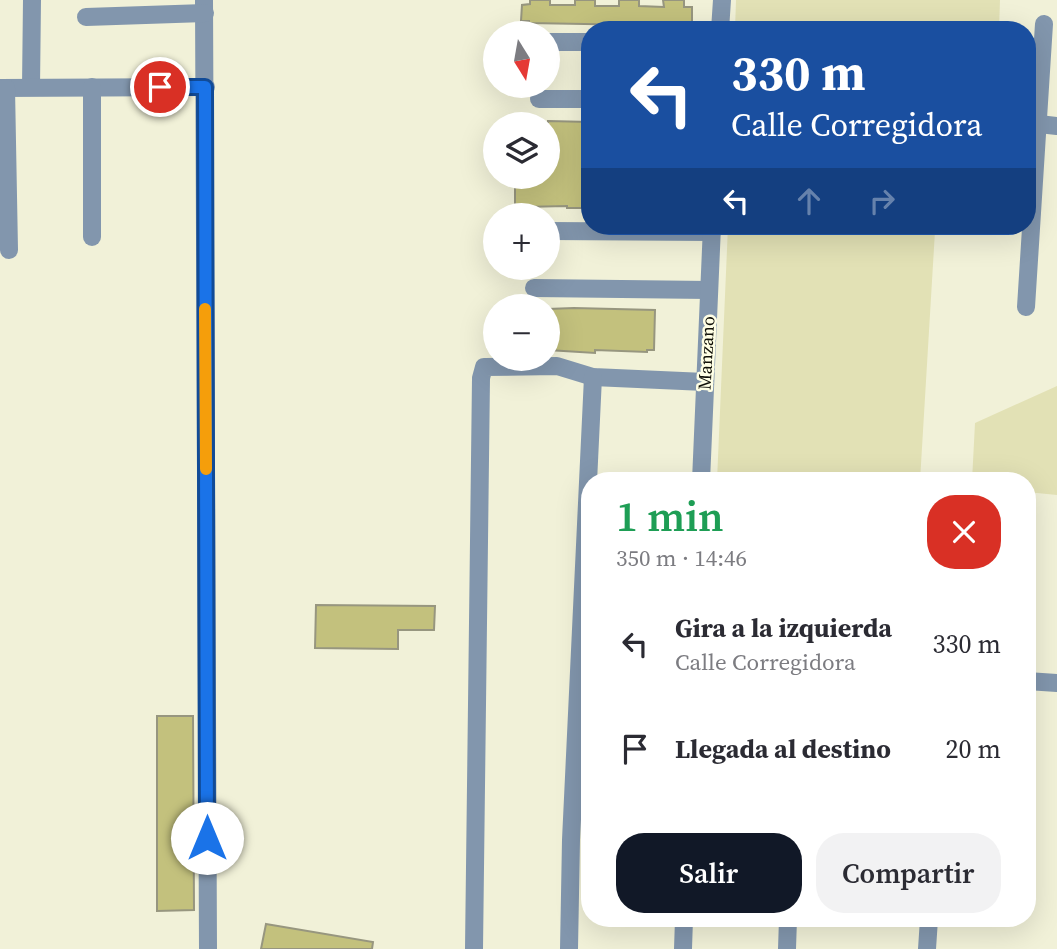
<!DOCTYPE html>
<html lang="es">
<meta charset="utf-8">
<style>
body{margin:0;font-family:"Source Serif 4",serif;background:#f2f2f3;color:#2b2b33;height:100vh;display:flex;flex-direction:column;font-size:26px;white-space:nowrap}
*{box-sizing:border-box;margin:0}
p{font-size:23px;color:#7c7c81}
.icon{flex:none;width:38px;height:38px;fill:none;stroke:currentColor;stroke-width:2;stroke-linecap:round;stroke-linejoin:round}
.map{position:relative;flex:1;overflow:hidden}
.panel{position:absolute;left:581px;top:472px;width:455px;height:455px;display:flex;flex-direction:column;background:#fff;border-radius:28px;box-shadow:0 7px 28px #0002}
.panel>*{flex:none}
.hud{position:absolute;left:581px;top:21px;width:455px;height:214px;border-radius:28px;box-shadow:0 7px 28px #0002;background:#1a4fa0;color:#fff;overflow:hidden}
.needle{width:46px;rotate:169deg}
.tools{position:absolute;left:483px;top:21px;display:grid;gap:14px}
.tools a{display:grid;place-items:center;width:77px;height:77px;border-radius:50%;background:#fff;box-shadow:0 7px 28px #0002;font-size:35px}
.pin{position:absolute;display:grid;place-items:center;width:60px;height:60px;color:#fff;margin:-30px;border:4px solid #fff;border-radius:50%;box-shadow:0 2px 7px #0007}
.me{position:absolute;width:77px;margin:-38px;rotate:0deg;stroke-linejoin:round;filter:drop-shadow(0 0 5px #0008)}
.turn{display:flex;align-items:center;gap:24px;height:147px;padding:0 35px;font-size:32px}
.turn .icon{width:91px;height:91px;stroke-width:2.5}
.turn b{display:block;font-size:49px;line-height:60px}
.lanes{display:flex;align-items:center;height:66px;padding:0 35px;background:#0003;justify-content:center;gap:35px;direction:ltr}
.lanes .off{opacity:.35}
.round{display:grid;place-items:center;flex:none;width:74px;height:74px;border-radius:28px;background:#f2f2f3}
.head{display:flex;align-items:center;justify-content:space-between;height:119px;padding:0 35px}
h1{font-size:42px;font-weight:600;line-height:52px;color:#1e9e55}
.button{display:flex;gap:14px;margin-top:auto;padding:14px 35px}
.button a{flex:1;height:80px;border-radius:28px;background:#111827;color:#fff;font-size:28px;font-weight:600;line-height:80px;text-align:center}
.button a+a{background:#f2f2f3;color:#2b2b33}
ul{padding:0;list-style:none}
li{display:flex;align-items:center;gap:21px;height:105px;padding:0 35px}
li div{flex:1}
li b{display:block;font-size:26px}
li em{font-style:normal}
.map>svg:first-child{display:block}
.green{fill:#e2e1b5}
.building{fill:#c3c17d;stroke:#97967f;stroke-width:2}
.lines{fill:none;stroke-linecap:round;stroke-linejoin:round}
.minor{stroke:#8296ad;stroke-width:18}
.route-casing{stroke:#114b97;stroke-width:18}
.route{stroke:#1a73e8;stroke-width:12}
.slow{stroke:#f59e0b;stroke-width:12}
.labels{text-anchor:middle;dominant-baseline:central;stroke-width:5;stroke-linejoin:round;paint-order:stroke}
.street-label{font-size:18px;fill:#0f0f07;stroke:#ffffe5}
</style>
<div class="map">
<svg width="1057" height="949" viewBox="0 0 1057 949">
<rect width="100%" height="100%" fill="#f1f1d8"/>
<g class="green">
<path d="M 736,0 L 1000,0 L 999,30 L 735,30 Z"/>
<path d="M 728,226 L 987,226 L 987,233 L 935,231 L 920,481 L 717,481 Z"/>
<path d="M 1057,386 L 1057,495 L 1027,492 L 1027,481 L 972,481 L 975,423 Z"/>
</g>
<g class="building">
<path d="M 530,0 L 550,0 L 550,5 L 575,5 L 575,0 L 595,0 L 595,6 L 619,6 L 619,0 L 639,0 L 639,6 L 664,7 L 663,0 L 684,0 L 684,7 L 692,7 L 692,23 L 684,23 L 684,25 L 640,23 L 640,25 L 529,23 L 529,21 L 521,21 L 522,5 L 530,4 Z"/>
<path d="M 548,121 L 590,122 L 589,208 L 567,208 L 567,206 L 522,207 L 522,205 L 515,205 L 515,177 L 548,177 Z"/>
<path d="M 574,308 L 655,310 L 654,350 L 647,350 L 647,352 L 595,350 L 595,353 L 548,350 L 548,309 Z"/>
<path d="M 316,605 L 435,606 L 434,630 L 398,630 L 398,649 L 315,648 Z"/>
<path d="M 157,716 L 193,716 L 194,910 L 157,911 Z"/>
<path d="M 266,924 L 373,942 L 372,949 L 261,949 Z"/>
</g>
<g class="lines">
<g class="minor">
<path d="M 204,0 L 208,949"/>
<path d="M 86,17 L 205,13"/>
<path d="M 720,30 L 722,0"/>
<path d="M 548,42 L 590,42"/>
<path d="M 31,87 L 32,0"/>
<path d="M 0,88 L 206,87"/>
<path d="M 6,88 L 9,250"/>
<path d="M 539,99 L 590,99"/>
<path d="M 1039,124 L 1057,126"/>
<path d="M 548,231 L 712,232"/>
<path d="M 92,237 L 92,87"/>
<path d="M 534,288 L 709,290"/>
<path d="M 1026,307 L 1044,24"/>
<path d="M 701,481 L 712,226"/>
<path d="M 1027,681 L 1057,683"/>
<path d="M 474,949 L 481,378 L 484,367 L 557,366 L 593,377 L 705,382"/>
<path d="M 569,949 L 571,840 L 593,377"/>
<path d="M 683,949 L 684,919"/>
<path d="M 787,949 L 788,919"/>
<path d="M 927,949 L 929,919"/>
</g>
</g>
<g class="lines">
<defs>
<path id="route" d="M 160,87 L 205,87 L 207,838"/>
</defs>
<use href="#route" class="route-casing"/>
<use href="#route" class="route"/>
<path class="slow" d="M 205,309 L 206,469"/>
</g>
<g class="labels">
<g class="street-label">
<text transform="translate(706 353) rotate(-87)">Manzano</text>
</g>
</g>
</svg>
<div class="tools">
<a><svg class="needle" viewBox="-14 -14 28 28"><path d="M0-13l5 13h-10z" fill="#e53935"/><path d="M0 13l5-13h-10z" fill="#7c7c81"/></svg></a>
<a><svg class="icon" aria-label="layers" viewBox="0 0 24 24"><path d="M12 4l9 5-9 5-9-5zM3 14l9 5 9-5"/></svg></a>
<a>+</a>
<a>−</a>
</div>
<div class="pin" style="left:160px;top:87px;background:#d93025"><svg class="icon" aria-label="arrive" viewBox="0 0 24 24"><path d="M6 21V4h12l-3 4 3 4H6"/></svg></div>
<svg class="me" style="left:207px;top:838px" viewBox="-20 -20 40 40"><circle r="19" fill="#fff"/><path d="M0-13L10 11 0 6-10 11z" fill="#1a73e8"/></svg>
<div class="hud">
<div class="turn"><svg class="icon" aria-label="left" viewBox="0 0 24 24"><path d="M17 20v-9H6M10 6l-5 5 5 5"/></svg><div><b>330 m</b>Calle Corregidora</div></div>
<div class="lanes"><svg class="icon" aria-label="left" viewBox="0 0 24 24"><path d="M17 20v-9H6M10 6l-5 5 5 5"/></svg><svg class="icon off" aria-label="ahead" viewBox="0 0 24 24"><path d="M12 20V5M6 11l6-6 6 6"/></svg><svg class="icon off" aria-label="right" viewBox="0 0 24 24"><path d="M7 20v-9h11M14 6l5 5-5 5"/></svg></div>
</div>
<section class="panel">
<div class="head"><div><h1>1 min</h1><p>350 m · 14:46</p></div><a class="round" style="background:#d93025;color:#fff"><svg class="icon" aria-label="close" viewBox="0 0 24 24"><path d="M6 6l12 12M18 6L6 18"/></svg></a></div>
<ul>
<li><svg class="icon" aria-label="left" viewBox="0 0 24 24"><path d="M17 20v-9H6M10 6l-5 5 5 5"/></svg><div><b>Gira a la izquierda</b><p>Calle Corregidora</p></div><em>330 m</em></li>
<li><svg class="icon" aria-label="arrive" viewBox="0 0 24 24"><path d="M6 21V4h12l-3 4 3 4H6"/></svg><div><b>Llegada al destino</b></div><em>20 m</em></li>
</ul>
<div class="button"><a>Salir</a><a>Compartir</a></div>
</section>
</div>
